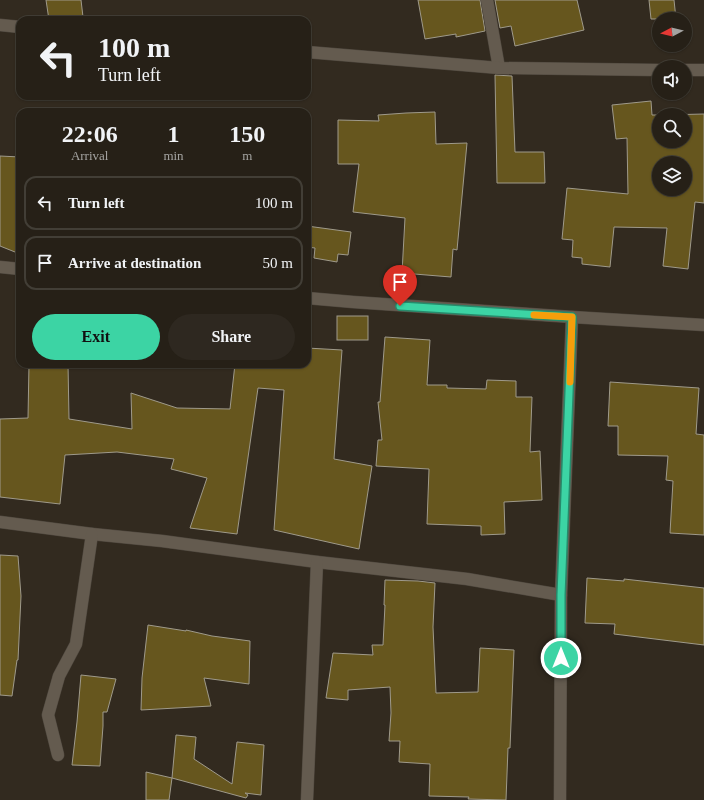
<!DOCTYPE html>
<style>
body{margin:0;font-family:Georgia,serif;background:#2e2820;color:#f1f3f6;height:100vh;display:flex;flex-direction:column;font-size:15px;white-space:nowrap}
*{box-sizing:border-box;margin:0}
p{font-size:13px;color:#a4a3a1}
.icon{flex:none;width:22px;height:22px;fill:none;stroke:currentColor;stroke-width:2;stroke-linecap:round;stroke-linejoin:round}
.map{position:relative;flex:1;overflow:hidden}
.panel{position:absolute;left:16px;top:108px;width:295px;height:260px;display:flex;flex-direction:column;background:#262017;border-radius:12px;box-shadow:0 1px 3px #0004,0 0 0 1px #423e36}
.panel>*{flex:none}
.guide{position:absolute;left:16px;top:16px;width:295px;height:84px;border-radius:12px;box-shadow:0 1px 3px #0004,0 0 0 1px #423e36;background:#262017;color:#f1f3f6;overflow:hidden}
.needle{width:26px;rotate:263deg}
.fabs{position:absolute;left:652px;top:12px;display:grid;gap:8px}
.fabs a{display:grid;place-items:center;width:40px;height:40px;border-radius:50%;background:#262017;box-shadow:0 1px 3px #0004,0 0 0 1px #423e36;font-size:20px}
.pin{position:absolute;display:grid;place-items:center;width:34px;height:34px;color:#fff;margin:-41px -17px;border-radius:50% 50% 50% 0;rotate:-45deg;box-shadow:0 0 4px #0007}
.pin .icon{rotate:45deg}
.me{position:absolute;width:44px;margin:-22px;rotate:0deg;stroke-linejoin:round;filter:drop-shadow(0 0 3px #0008)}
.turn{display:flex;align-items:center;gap:14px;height:84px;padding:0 16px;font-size:18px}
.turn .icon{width:52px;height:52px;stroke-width:2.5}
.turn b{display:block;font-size:28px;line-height:34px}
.eta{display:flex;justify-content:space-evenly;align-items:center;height:68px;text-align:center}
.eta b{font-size:24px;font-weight:600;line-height:28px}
.action{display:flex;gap:8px;margin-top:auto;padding:8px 16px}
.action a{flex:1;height:46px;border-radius:24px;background:#3cd4a4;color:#111;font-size:16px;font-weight:600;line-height:46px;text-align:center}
.action a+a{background:#2e2820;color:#f1f3f6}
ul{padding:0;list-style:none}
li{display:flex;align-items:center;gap:12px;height:54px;margin:0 8px 6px;padding:0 8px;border:2px solid #423e36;border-radius:12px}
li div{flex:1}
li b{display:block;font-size:15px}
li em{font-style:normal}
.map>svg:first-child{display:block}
.building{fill:#66561e;stroke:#9f9a8b;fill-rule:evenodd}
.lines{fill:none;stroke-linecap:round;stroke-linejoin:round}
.minor-casing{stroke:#4e473e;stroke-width:13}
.minor{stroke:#645b4f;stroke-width:12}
.route-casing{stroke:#278a6b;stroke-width:10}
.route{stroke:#3cd4a4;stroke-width:7}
.slow{stroke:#f59e0b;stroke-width:7}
</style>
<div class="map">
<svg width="704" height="800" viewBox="0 0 704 800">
<rect width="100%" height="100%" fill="#322a1f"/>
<g class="building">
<path d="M 46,0 L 81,0 L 83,17 L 63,20 L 49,20 Z"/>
<path d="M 418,0 L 480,0 L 485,31 L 456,37 L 456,34 L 425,39 Z"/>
<path d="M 495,0 L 577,0 L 584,30 L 515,46 L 511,26 L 500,28 Z"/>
<path d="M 649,0 L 674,0 L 676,19 L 651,19 Z"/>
<path d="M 495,75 L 512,76 L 515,152 L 544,152 L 545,183 L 497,183 Z"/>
<path d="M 651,101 L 652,115 L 659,115 L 659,141 L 685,141 L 685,115 L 663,115 L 704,114 L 704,203 L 695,202 L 688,269 L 663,266 L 667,228 L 614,227 L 610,267 L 582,264 L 582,258 L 572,257 L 573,240 L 562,239 L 567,188 L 628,194 L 627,138 L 616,139 L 612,105 ZM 659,163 L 685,163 L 685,189 L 659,189 Z"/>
<path d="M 435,112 L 436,144 L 467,143 L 457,250 L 453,249 L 451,277 L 402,273 L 405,218 L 353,212 L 359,164 L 338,164 L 338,120 L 379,121 L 378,115 L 406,113 Z"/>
<path d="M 0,156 L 20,157 L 20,254 L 0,246 Z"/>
<path d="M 307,226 L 351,232 L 348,255 L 338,254 L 337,262 L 314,258 L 315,248 L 307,247 Z"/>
<rect x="337" y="316" width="31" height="24"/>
<path d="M 385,337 L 430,340 L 427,385 L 447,385 L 447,388 L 486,389 L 487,380 L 516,381 L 516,397 L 532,397 L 530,452 L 540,451 L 542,500 L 504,502 L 505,534 L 481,535 L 481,526 L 427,524 L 429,469 L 376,466 L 378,440 L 382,440 L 378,402 L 380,402 Z"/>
<path d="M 307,348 L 342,350 L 334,459 L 372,466 L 359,549 L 274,530 L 284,390 L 258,388 L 237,534 L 190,528 L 207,478 L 171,469 L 174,459 L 117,452 L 65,455 L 60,504 L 0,497 L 0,419 L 28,418 L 29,364 L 68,364 L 69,419 L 132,429 L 131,393 L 177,408 L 230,409 L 235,364 L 307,364 Z"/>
<path d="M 610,382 L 699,388 L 696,434 L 704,435 L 704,535 L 670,533 L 673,481 L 666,480 L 668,456 L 618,455 L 618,426 L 608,426 Z"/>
<path d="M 0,555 L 18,556 L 21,596 L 18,660 L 17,660 L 12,696 L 0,695 Z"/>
<path d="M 587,578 L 624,581 L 624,579 L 704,588 L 704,645 L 614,634 L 615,624 L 585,623 Z"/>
<path d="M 385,580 L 418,581 L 435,583 L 433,627 L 436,693 L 478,692 L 480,648 L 514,650 L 510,748 L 508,748 L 506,800 L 468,799 L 469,797 L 429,796 L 430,764 L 399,762 L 400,741 L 389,741 L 391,713 L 390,687 L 348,690 L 348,700 L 326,698 L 333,653 L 373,655 L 372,645 L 383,645 L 385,605 L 384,605 Z"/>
<path d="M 148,625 L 186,631 L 186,630 L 212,636 L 250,641 L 249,684 L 204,678 L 211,706 L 141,710 L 142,678 Z"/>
<path d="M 81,675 L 116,679 L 107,712 L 103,712 L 103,726 L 100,766 L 72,765 L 77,722 Z"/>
<path d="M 176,735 L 196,737 L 194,759 L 232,784 L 237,742 L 264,745 L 261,795 L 245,793 L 248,795 L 246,798 L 172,778 Z"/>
<path d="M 146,772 L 172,778 L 169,800 L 146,800 Z"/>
</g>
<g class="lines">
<defs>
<g id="minor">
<path d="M 487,0 L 499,68"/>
<path d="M 0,25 L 20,27"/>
<path d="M 307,52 L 499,68 L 659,70"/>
<path d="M 685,70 L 704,70"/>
<path d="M 0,267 L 20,269"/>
<path d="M 307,298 L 353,302 L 572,317 L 704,325"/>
<path d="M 0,522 L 92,534 L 162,541 L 317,562 L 467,579 L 561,595"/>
<path d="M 58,755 L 48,715 L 59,676 L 76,644 L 92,534"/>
<path d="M 307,800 L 317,562"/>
<path d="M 560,800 L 561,595 L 572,317"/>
</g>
</defs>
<use href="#minor" class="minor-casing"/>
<use href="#minor" class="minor"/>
</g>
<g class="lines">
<defs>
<path id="route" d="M 400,306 L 572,317 L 561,595 L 561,658"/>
</defs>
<use href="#route" class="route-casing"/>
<use href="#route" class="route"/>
<path class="slow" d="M 534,315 L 572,317 L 570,382"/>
</g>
</svg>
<div class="fabs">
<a><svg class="needle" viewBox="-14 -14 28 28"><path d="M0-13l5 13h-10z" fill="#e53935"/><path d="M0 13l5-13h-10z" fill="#a4a3a1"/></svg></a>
<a><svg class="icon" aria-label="sound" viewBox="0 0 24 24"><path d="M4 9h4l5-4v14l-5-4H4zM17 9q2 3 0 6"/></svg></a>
<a><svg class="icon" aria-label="search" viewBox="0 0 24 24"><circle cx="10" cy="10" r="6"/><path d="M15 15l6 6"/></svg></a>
<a><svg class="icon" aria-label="layers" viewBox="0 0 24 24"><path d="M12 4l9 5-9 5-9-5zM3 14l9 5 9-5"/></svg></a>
</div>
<div class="pin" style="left:400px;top:306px;background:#d93025"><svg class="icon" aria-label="arrive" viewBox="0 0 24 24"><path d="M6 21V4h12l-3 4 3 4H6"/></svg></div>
<svg class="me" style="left:561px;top:658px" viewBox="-20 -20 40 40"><circle r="17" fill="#3cd4a4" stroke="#fff" stroke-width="3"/><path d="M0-11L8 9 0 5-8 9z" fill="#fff"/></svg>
<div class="guide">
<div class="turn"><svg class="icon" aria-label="left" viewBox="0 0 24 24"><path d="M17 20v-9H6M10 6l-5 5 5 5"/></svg><div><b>100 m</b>Turn left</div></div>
</div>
<section class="panel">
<div class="eta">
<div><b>22:06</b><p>Arrival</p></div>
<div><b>1</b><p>min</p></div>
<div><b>150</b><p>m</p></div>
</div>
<ul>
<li><svg class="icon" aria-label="left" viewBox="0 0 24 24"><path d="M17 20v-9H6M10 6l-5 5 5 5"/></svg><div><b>Turn left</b></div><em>100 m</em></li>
<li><svg class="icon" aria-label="arrive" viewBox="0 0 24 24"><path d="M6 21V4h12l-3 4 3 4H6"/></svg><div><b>Arrive at destination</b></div><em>50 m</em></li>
</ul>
<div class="action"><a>Exit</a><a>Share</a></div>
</section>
</div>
